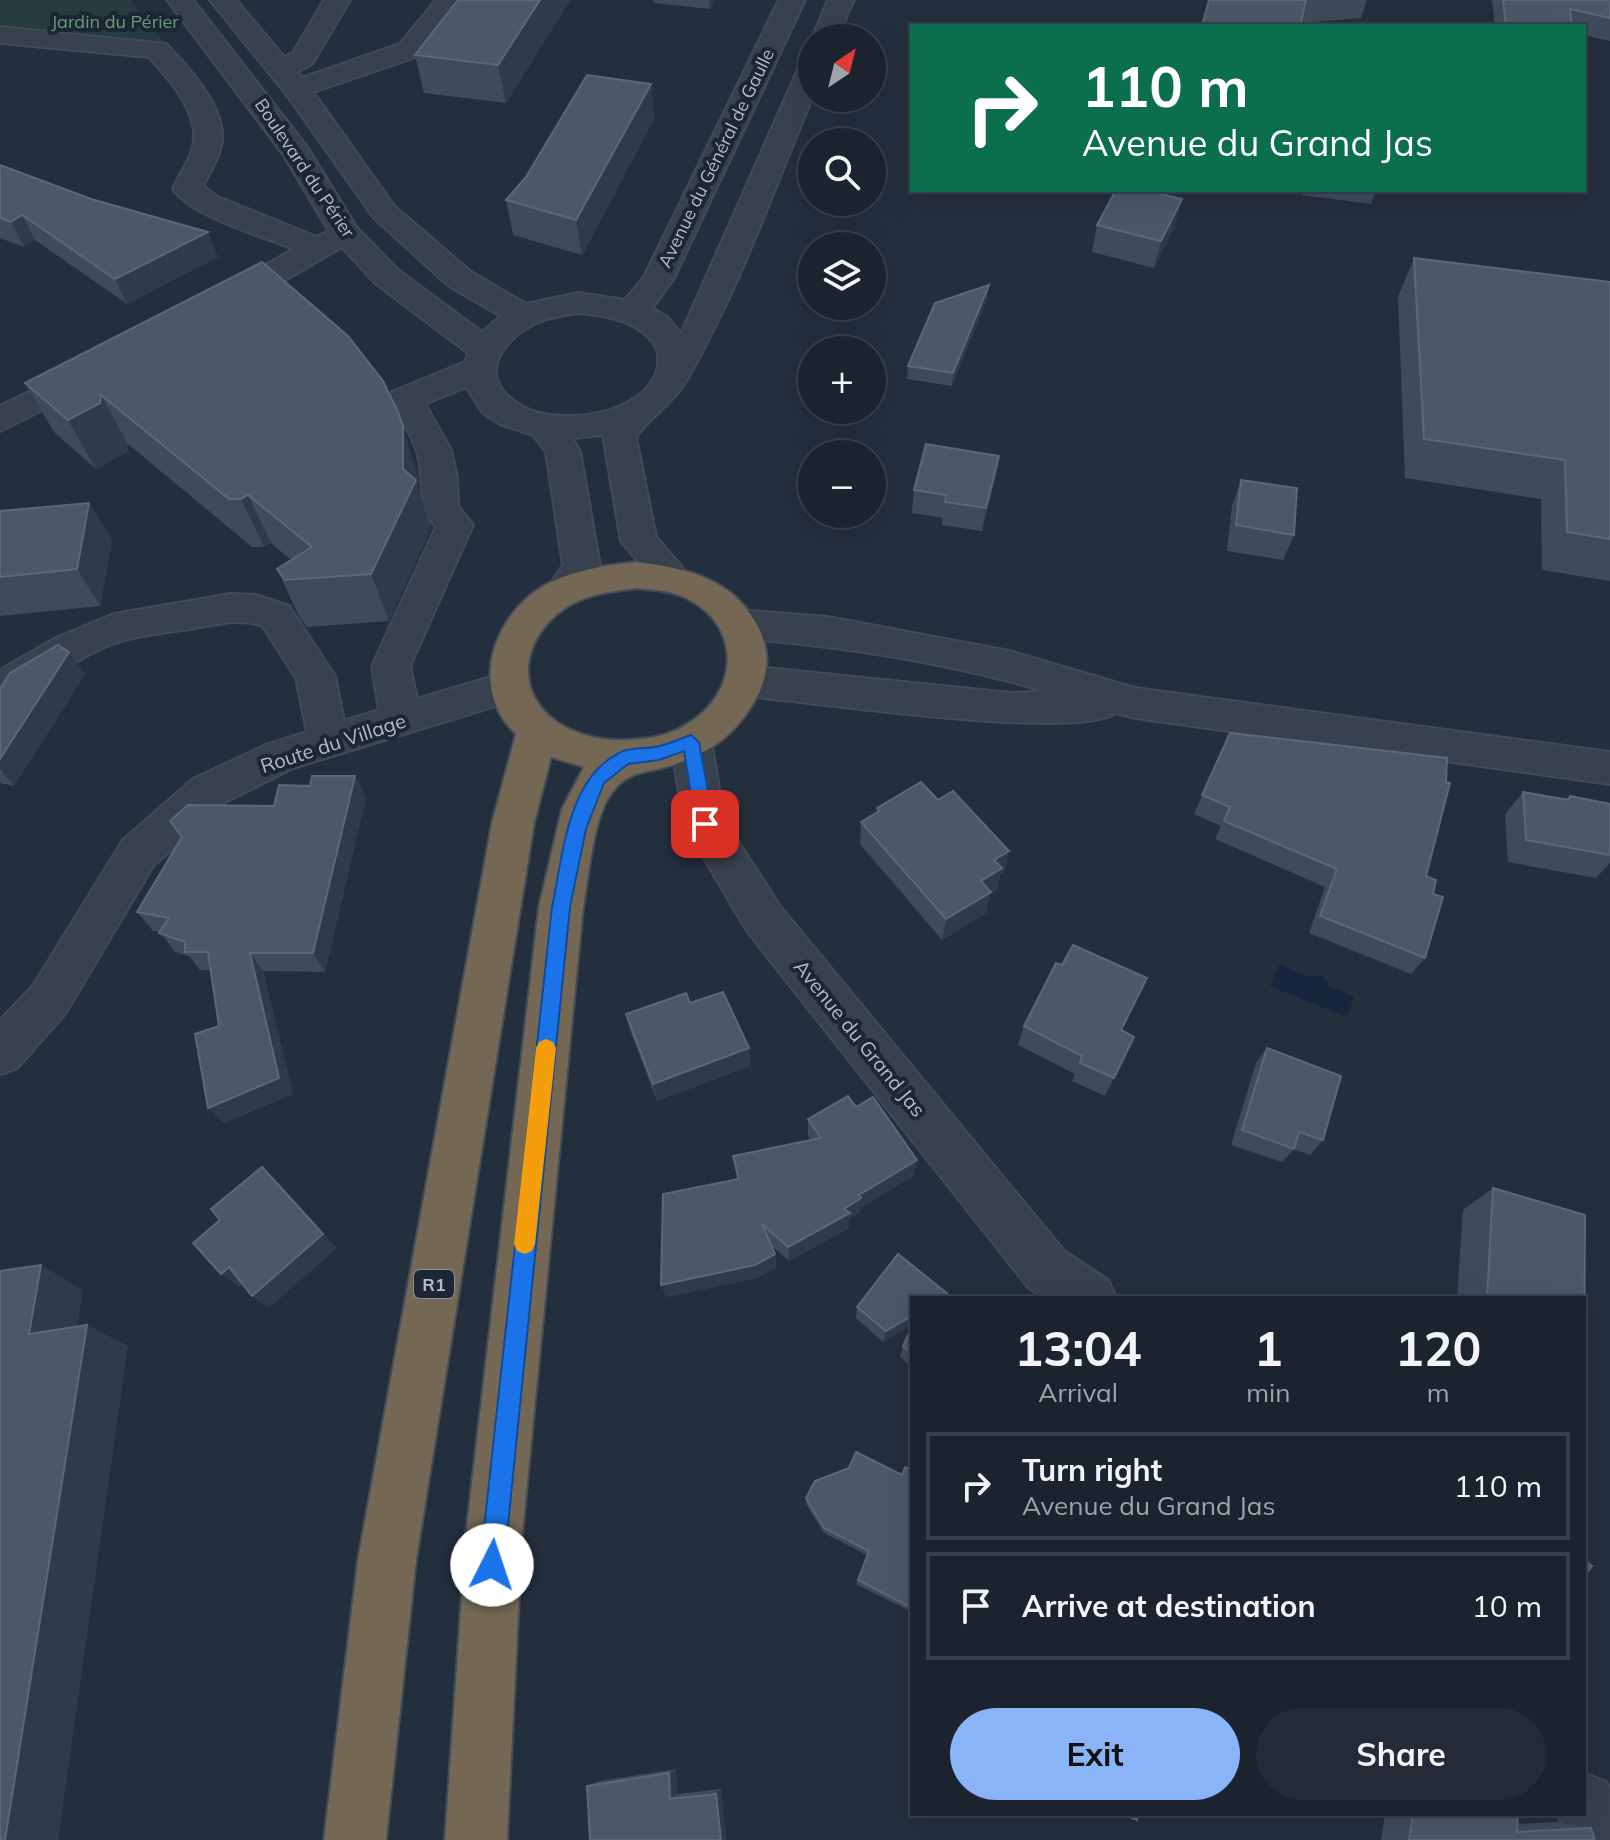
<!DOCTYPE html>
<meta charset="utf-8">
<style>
body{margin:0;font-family:Mulish,sans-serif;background:#242b36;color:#f1f3f6;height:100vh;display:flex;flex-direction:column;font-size:30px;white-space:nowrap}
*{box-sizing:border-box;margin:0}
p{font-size:26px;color:#a0a4aa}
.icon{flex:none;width:44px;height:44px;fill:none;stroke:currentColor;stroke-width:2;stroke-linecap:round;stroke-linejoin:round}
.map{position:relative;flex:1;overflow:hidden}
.panel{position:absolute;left:910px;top:1296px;width:676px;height:520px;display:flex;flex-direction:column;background:#1b232e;border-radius:0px;box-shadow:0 8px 32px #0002,0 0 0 2px #39404a}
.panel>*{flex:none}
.hud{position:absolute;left:910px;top:24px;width:676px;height:168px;border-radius:0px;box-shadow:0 8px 32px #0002,0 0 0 2px #39404a;background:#0b6e4f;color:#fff;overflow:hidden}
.needle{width:52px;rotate:35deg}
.fabs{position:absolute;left:798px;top:24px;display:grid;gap:16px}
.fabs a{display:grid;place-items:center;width:88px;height:88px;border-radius:50%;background:#1b232e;box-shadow:0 8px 32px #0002,0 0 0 2px #39404a;font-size:40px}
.pin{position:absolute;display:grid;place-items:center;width:68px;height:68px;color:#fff;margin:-34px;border-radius:16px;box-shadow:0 4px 12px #0006}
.me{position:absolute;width:88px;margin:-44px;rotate:4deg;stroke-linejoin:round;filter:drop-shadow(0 0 6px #0008)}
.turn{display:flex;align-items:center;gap:28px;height:168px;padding:0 40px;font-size:36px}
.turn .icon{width:104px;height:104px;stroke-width:2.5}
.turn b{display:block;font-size:56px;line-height:68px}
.eta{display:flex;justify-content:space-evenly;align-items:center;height:136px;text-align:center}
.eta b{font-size:48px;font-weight:700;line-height:56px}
.primary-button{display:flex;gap:16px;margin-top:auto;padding:16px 40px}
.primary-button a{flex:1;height:92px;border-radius:48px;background:#8ab4f8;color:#111;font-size:32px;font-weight:700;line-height:92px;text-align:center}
.primary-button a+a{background:#242b36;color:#f1f3f6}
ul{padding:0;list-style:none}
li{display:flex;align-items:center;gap:24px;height:108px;margin:0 16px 12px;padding:0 24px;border:4px solid #39404a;border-radius:0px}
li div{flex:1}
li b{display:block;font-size:30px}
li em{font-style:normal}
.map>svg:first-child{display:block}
.green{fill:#263c3f}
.water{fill:#17263c}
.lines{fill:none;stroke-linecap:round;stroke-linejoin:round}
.minor-casing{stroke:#414a57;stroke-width:4}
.highway-casing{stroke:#434c59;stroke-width:4}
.minor{fill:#38414e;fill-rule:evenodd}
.highway{fill:#746855;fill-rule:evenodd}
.wall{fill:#3f4b5c}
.shaded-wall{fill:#2f3b4b}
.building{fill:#4b5868;stroke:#5c6777;stroke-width:2}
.route{fill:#1a73e8;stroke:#114b97;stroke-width:2}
.slow{fill:#f59e0b}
.labels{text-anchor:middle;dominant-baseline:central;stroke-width:8;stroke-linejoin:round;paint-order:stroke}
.far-park-label{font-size:18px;fill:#6b9a76;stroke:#1d2633}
.far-street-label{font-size:18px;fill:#b4bcc9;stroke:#1d2633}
.shield{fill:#1d2633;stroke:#878f9c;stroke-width:2}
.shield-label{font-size:18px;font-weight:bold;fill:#b4bcc9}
.street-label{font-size:20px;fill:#b4bcc9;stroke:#1d2633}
</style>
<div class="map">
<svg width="1610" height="1840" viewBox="0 0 1610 1840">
<rect width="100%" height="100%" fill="#242f3e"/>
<path class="green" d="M 0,0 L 130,0 L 165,44 L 0,33 Z"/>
<path class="water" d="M 1279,965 L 1309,977 L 1322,975 L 1329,986 L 1354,997 L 1347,1017 L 1270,986 Z"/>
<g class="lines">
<defs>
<g id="minor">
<path d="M 167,0 L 193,0 L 307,147 L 357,228 L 397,269 L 482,332 L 501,316 L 449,286 L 374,218 L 287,95 L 210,0 L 236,0 L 284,57 L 293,53 L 324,0 L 350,0 L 312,64 L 297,72 L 302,78 L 400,44 L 436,0 L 462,0 L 418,56 L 313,92 L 394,206 L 471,272 L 526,304 L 578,293 L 625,300 L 644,277 L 779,0 L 805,0 L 673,280 L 652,308 L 667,317 L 681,334 L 799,67 L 803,61 L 812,59 L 812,98 C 772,194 737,294 685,383 C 671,405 650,417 636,437 L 656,537 L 693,580 L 687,589 L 674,593 L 661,589 L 621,541 L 603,435 L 572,438 L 580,451 L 600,566 L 577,602 L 564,606 L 551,602 L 545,592 L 563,565 L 546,452 L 533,435 L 500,424 L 483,413 L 466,387 L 425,404 L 451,450 L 457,477 L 458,506 L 473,525 L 410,666 L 417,699 L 508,672 L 522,676 L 528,687 L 522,698 L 293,768 L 223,803 L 153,866 L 65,1014 L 17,1068 L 0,1074 L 0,1020 L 33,986 L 123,840 L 193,779 L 266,745 L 307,732 L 296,678 L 263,626 C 241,618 217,624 195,628 C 171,632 145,634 121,641 C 77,654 43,690 0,704 L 0,670 L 56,638 L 114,614 L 230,594 L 256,595 L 289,606 L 335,676 L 344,721 L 379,710 L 372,666 L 436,527 C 414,504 427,478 416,449 C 410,431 398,416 387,400 L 392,392 L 465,362 L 468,353 L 375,283 L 342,247 L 233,310 L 222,313 L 211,310 L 206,303 L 211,296 L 294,249 C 262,236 193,217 173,189 C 179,175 188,163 192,150 C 203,116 170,80 149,57 L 0,43 L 0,27 L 166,44 C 189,68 229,110 221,146 C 218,160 209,173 203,186 L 218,197 L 317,237 L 329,231 L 283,154 ZM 578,313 C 703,321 669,417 567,416 C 551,416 534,414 520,405 C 476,379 499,341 536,323 C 549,317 564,315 578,313 Z"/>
<path d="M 828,0 L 854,0 L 837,38 L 812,39 Z"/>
<path d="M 87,364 L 99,368 L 103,375 L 99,382 L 0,431 L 0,406 Z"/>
<path d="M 739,610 L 828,617 L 1009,651 L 1135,688 L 1610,752 L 1610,784 L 1135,718 L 1116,713 C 1077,741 809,702 747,696 L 733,692 L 727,681 L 733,670 L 747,666 L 1011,693 L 1044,691 C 946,662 841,646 739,638 L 726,634 L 720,624 L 726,614 Z"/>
<path d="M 691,726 L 705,731 L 711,742 L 725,821 L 779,905 L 1064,1251 L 1108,1280 L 1116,1298 L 1044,1298 L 1028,1287 L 747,931 L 684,824 L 671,742 L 677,731 Z"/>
<path d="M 1584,1773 L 1606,1782 L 1610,1788 L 1610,1840 L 1572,1840 L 1557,1814 L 1584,1814 Z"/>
</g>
<path id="highway" d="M 637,562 C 685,568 731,578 756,623 C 769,645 770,670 759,693 C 737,735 708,756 662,768 C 641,773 628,773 614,790 C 593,813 589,876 583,907 L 522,1535 L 507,1840 L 445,1840 L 466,1535 L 539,907 L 562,809 L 584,767 L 551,757 L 534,823 L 416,1560 L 386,1840 L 324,1840 L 358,1560 L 492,823 L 516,734 C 467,688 494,613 547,584 C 574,570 607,565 637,562 ZM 637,588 C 651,590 666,590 679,595 C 741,619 743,689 689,723 C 670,736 649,739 626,740 C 606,741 585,737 567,728 C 509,698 520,633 572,604 C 592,593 615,591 637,588 Z"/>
</defs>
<use href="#minor" class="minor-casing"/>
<use href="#highway" class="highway-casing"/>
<use href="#minor" class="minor"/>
<use href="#highway" class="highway"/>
</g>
<g class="wall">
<path d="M 458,0 L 570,0 L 506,103 L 424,93 L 415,55 Z"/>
<path d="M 653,0 L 715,0 L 710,9 L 654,3 Z"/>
<path d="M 1209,0 L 1367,0 L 1361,18 L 1301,23 Z"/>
<path d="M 1492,0 L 1610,0 L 1610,41 L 1584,35 L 1584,26 L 1495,26 Z"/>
<path d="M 651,84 L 654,119 L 582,255 L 513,235 L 506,200 Z"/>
<path d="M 0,165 L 218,257 L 127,304 L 35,240 L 24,247 L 0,238 Z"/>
<path d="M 1303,190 L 1376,190 L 1371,204 L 1302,195 Z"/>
<path d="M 1097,225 L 1175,226 L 1154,268 L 1092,252 Z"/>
<path d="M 1414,258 L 1610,282 L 1610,581 L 1542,570 L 1541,499 L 1405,478 L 1398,297 Z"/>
<path d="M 262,262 L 418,475 L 418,487 L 431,528 L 389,621 L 307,627 L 299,616 L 277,569 L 291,560 L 271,543 L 264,547 L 252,547 L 128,444 L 127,452 L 96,469 L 54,432 L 25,383 Z"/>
<path d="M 987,299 L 952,386 L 907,379 L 908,366 Z"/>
<path d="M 999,456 L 995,479 L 982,531 L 942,525 L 943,518 L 912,513 L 914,490 Z"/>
<path d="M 1241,480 L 1294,535 L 1283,560 L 1227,551 L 1232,506 Z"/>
<path d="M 89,503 L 112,540 L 100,606 L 0,616 L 0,511 Z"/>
<path d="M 85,674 L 14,786 L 0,783 L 0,689 Z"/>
<path d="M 1230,733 L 1426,876 L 1433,894 L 1425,958 L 1411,974 L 1309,933 L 1325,887 L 1215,839 L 1221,826 L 1194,814 Z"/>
<path d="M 355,776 L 366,797 L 325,972 L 263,971 L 293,1094 L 224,1123 L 208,1108 L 219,1026 L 211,970 L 200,970 L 189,956 L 175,952 L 160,932 L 153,931 L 137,912 L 310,786 Z"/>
<path d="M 1523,792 L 1566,800 L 1570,796 L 1610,804 L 1610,863 L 1596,878 L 1508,862 L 1505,814 Z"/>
<path d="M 877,808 L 1004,873 L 1000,875 L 997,890 L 990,894 L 986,913 L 942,940 L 860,844 L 861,822 L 877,813 Z"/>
<path d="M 690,1003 L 749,1048 L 750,1066 L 657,1101 L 631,1033 L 626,1014 Z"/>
<path d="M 1024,1026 L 1122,1030 L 1134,1037 L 1105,1096 L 1072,1081 L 1075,1074 L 1018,1045 Z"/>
<path d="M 1267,1048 L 1323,1140 L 1310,1155 L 1294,1149 L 1282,1162 L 1231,1145 L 1256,1063 Z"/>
<path d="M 856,1107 L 917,1160 L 913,1176 L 860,1208 L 859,1213 L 849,1219 L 849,1228 L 789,1261 L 771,1245 L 775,1254 L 776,1268 L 757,1278 L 666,1297 L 737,1179 L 733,1156 L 811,1141 L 808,1136 L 808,1119 Z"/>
<path d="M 1493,1188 L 1584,1298 L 1457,1298 L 1463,1210 Z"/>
<path d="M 912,1298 L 912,1325 L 883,1342 L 856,1318 L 857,1307 Z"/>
<path d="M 912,1327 L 912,1367 L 900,1357 L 903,1346 Z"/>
<path d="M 912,1470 L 912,1612 L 856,1584 L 867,1555 L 824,1533 L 806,1504 L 806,1498 L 902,1474 Z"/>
<path d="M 676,1769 L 677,1794 L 721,1789 L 726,1840 L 587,1786 L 599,1781 Z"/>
<path d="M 1385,1814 L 1518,1814 L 1517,1824 L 1556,1822 L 1591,1828 L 1595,1840 L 1381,1840 Z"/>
</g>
<g class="shaded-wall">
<path d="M 540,0 L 570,0 L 506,103 L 498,65 Z"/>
<path d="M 709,0 L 715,0 L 710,9 Z"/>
<path d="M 651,84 L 654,119 L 582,255 L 576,220 Z"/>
<path d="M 1182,199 L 1175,226 L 1154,268 L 1161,241 Z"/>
<path d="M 22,215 L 35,240 L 24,247 L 11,222 Z"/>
<path d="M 208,232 L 218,257 L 127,304 L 115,279 Z"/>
<path d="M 989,285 L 987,299 L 952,386 L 953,373 Z"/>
<path d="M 101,395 L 128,444 L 127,452 L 96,469 L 68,420 Z"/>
<path d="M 398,412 L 418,475 L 418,487 L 431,528 L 389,621 L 371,574 Z"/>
<path d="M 999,456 L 995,479 L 982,531 L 986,508 Z"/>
<path d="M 248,495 L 271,543 L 264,547 L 241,499 Z"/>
<path d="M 89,503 L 112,540 L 100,606 L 77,569 Z"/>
<path d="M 69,652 L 85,674 L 14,786 L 0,769 L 0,759 Z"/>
<path d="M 355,776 L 366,797 L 325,972 L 313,953 Z"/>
<path d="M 1009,851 L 1004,873 L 1000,875 L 997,890 L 990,894 L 986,913 L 942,940 L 946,919 L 981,881 L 994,860 Z"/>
<path d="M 250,953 L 263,971 L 293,1094 L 224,1123 L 208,1108 Z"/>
<path d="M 749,1048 L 750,1066 L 657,1101 L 653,1084 Z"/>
<path d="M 917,1160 L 913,1176 L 860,1208 L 859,1213 L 849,1219 L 849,1228 L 789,1261 L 788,1247 L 844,1209 L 859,1195 Z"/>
<path d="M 262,1167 L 278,1182 L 337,1248 L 269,1308 L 252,1296 Z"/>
<path d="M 775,1254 L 776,1268 L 757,1278 L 666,1297 L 661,1285 Z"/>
<path d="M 41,1265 L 83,1290 L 73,1354 L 29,1334 Z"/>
<path d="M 229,1267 L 246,1280 L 239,1287 L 221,1274 Z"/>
<path d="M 912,1316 L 912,1325 L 883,1342 L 886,1331 Z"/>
<path d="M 87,1325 L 128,1346 L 58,1840 L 5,1840 Z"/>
<path d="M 676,1769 L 677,1794 L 670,1799 L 669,1773 Z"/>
<path d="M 721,1789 L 726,1840 L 721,1840 L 716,1794 Z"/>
</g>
<g class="building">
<path d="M 458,0 L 540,0 L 498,65 L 415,55 Z"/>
<path d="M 1209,0 L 1306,0 L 1300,26 L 1202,26 Z"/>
<path d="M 1503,0 L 1610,0 L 1610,18 L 1570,9 L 1572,26 L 1506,26 Z"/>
<path d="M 587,75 L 651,84 L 576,220 L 506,200 L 526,177 Z"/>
<path d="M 0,165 L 91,199 L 208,232 L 115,279 L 22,215 L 11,222 L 0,218 Z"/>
<path d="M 1116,190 L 1144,190 L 1182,199 L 1161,241 L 1097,225 Z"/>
<path d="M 1414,258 L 1610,282 L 1610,539 L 1567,532 L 1565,460 L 1424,439 Z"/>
<path d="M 262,262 L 348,336 L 383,381 L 398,412 L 403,426 L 403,469 L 416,480 L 371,574 L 285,580 L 277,569 L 312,547 L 248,495 L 241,499 L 229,499 L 101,395 L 100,403 L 68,420 L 25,383 Z"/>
<path d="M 989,285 L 953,373 L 908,366 L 935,303 Z"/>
<path d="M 926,444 L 999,456 L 986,508 L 945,502 L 946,495 L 914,490 Z"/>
<path d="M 1241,480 L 1297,488 L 1294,535 L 1236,525 Z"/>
<path d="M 89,503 L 77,569 L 0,577 L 0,511 Z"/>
<path d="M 58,645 L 69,652 L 0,759 L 0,689 L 10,673 Z"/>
<path d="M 1230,733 L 1447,758 L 1446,782 L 1450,783 L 1426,876 L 1436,880 L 1433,894 L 1443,897 L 1425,958 L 1320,916 L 1337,869 L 1224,821 L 1230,807 L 1202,795 Z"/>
<path d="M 312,776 L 355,776 L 313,953 L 250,953 L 279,1078 L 208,1108 L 195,1034 L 219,1026 L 208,952 L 185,952 L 185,942 L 159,933 L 169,918 L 137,912 L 182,837 L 170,821 L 188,805 L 274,806 L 279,785 L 310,786 Z"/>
<path d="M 921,782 L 938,800 L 953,791 L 1009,851 L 994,860 L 1002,868 L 981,881 L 991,892 L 946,919 L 861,822 L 879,811 L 877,808 Z"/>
<path d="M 1523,792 L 1569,800 L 1570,796 L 1610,804 L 1610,855 L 1526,840 Z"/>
<path d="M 1073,945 L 1147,978 L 1121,1030 L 1134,1037 L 1114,1078 L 1080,1063 L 1082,1056 L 1024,1026 L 1056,963 L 1062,965 Z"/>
<path d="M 723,992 L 749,1048 L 653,1084 L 626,1014 L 686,993 L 690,1003 Z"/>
<path d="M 1267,1048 L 1341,1076 L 1323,1140 L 1299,1132 L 1294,1149 L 1242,1130 Z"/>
<path d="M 848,1096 L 856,1107 L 873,1097 L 917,1160 L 859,1195 L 861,1198 L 844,1209 L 850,1213 L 788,1247 L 762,1224 L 775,1254 L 755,1265 L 661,1285 L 663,1194 L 739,1179 L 733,1156 L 821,1138 L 808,1119 Z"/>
<path d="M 262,1167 L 323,1234 L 252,1296 L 229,1267 L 221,1274 L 193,1243 L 220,1220 L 211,1209 Z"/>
<path d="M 1493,1188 L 1585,1215 L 1584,1400 L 1584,1298 L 1487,1298 Z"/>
<path d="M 898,1254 L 953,1298 L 912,1298 L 912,1316 L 886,1331 L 857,1307 Z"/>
<path d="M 41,1265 L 29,1334 L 87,1325 L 5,1840 L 0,1840 L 0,1271 Z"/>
<path d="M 912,1327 L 912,1354 L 903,1346 Z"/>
<path d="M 856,1452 L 902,1475 L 905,1467 L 912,1470 L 912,1608 L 858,1580 L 869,1551 L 824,1528 L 806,1498 L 815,1481 L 849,1468 Z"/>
<path d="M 1584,1560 L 1592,1566 L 1584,1577 Z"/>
<path d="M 669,1773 L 670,1799 L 716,1794 L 721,1840 L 590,1840 L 587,1786 Z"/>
<path d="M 1122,1814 L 1138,1814 L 1137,1820 Z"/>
<path d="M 1413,1814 L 1518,1814 L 1517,1832 L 1591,1828 L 1595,1840 L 1409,1840 Z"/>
</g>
<path class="route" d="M 691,735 L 699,742 L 714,824 L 711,829 L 705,831 L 696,824 L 684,751 L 659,760 L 628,764 L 604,783 L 586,829 L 570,907 L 504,1565 L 500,1574 L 492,1577 L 483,1574 L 480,1565 L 552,907 C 563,856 567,779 619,753 C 629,747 644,749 655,747 C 667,745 679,739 691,735 Z"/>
<path class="slow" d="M 546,1039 L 553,1042 L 556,1048 L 535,1244 L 532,1251 L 525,1254 L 517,1251 L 514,1244 L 536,1048 L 539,1042 Z"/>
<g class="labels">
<g class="far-park-label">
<text x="115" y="21">Jardin du Périer</text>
</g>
<g class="far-street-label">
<text transform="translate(716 158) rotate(-64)">Avenue du Général de Gaulle</text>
<text transform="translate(305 168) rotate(56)">Boulevard du Périer</text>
</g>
<rect class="shield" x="414" y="1270" width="40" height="28" rx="6"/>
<g class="shield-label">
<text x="434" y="1284">R1</text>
</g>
<g class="street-label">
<text transform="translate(333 743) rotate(-18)">Route du Village</text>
<text transform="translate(860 1038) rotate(51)">Avenue du Grand Jas</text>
</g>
</g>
</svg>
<div class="fabs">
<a><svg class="needle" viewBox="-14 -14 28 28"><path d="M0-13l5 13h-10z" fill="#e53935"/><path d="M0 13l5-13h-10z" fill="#a0a4aa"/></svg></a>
<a><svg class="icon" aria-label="search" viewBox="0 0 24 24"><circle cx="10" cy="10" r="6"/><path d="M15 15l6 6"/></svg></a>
<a><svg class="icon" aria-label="layers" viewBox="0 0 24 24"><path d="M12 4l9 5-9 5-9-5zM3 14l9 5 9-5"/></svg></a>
<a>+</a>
<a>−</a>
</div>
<div class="pin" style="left:705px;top:824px;background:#d93025"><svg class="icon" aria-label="arrive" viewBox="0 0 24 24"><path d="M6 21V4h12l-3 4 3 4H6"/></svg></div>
<svg class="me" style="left:492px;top:1565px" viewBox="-20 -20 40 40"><circle r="19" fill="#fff"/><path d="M0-13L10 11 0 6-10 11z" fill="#1a73e8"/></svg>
<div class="hud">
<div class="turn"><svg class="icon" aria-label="right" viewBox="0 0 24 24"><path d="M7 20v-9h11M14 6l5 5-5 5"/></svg><div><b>110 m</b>Avenue du Grand Jas</div></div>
</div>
<section class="panel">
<div class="eta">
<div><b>13:04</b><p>Arrival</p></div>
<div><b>1</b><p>min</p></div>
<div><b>120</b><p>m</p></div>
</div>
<ul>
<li><svg class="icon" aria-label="right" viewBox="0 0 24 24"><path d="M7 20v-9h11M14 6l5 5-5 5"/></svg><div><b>Turn right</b><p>Avenue du Grand Jas</p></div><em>110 m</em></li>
<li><svg class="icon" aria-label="arrive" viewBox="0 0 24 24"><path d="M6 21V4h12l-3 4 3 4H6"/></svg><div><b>Arrive at destination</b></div><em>10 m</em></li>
</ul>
<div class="primary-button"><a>Exit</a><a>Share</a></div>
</section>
</div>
